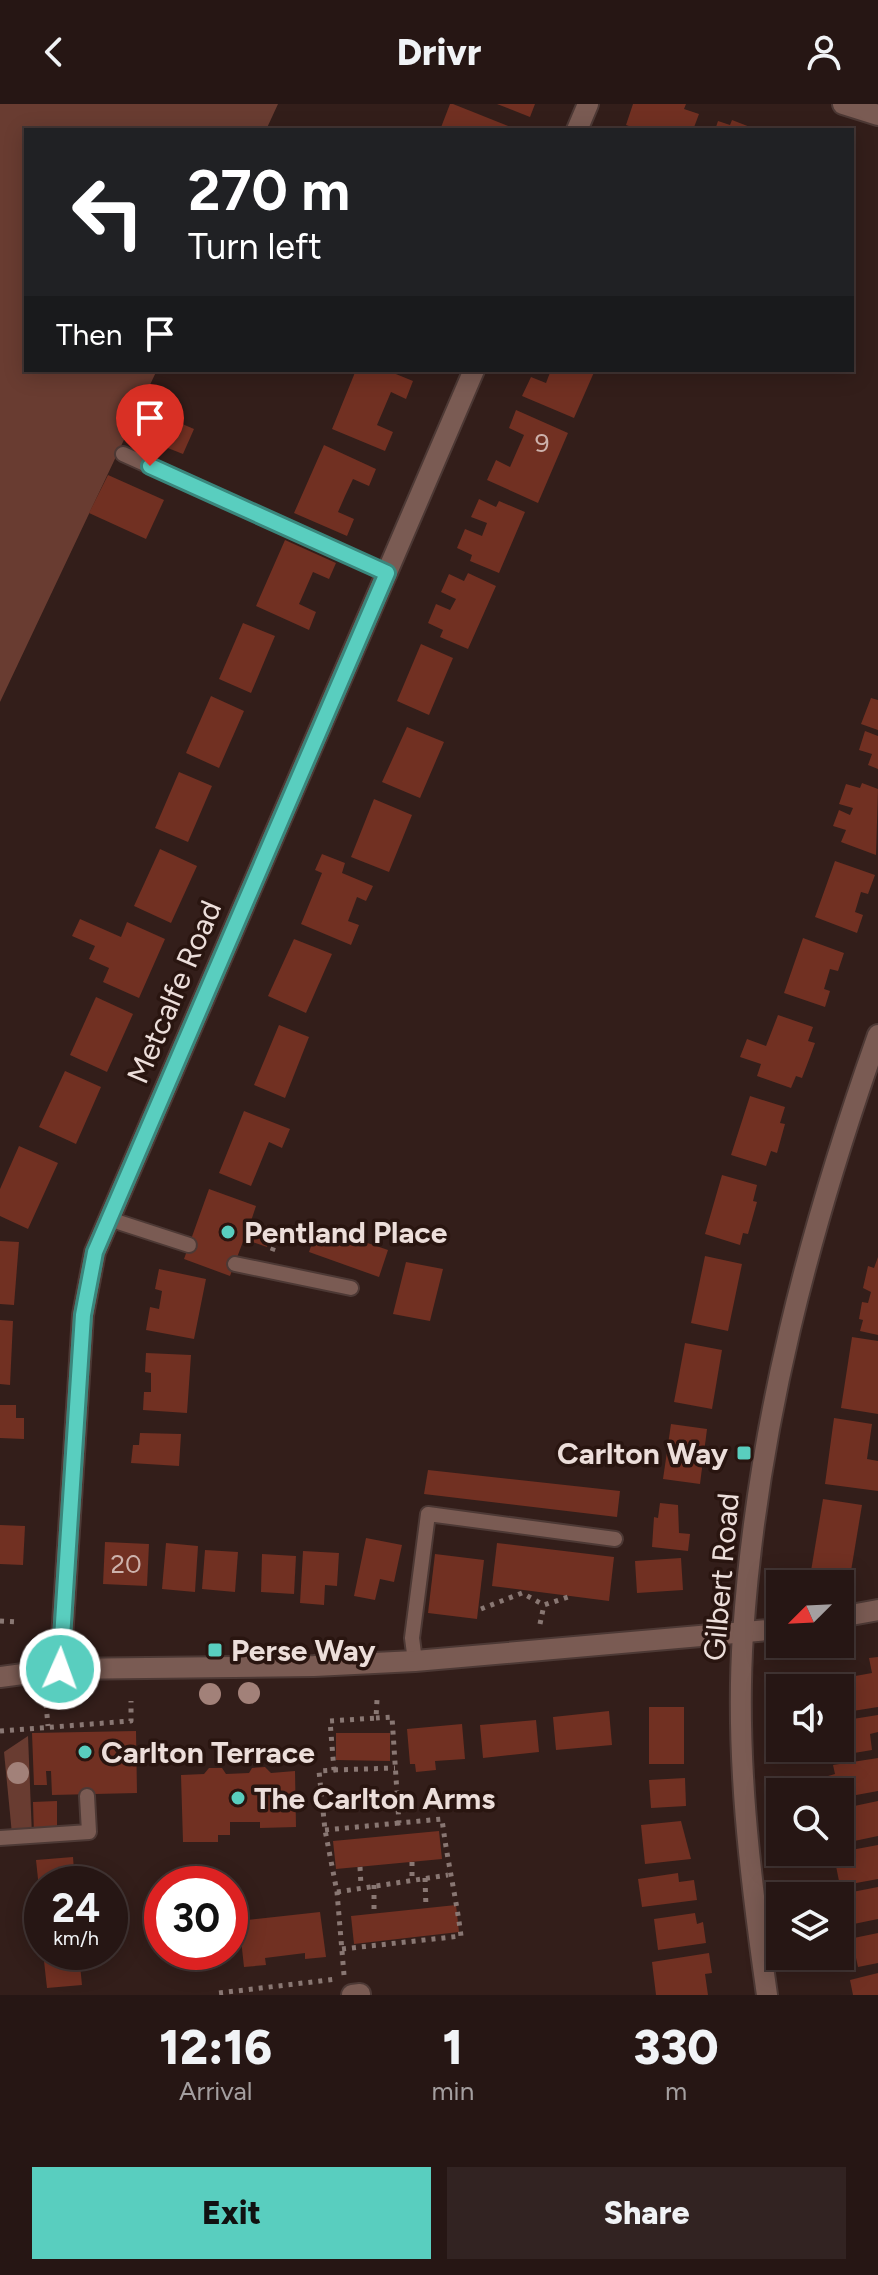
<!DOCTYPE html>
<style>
body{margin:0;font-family:Figtree,sans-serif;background:#322322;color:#f1f3f6;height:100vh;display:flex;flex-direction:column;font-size:30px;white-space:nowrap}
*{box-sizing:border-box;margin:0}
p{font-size:26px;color:#a49fa0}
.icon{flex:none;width:44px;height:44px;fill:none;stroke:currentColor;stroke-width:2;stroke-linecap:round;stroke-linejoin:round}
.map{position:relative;height:1891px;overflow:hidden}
.details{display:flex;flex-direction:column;background:#261614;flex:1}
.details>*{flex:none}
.hud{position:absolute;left:24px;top:24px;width:830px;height:244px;border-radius:0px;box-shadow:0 4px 20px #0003,0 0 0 2px #423534;background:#202124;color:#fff;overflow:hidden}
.needle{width:52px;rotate:246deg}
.fabs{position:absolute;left:766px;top:1466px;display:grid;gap:16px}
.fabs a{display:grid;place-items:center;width:88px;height:88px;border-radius:0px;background:#261614;box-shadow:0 4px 20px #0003,0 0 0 2px #423534;font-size:40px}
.speed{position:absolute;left:24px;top:1762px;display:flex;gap:16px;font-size:40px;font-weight:700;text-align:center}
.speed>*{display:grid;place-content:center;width:104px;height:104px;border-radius:50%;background:#261614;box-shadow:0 4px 20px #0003,0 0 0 2px #423534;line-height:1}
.speed small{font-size:20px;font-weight:400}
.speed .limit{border:12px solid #d22;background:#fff;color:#111}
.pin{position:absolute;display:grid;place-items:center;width:68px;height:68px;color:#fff;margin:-82px -34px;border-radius:50% 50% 50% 0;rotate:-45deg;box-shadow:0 0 8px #0007}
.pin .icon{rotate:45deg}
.me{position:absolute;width:88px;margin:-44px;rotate:2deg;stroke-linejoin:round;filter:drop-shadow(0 0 6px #0008)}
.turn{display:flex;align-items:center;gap:28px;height:168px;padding:0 32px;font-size:36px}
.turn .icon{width:104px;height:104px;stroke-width:2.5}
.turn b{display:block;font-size:56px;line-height:68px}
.then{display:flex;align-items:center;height:76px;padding:0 32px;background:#0003;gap:16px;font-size:30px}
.eta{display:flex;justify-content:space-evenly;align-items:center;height:136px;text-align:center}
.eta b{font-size:48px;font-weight:800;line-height:56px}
.action{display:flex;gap:16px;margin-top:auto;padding:16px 32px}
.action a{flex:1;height:92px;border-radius:0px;background:#59cebf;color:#111;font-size:32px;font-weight:800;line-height:92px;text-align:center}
.action a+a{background:#322322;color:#f1f3f6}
header{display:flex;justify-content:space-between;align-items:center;height:104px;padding:0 32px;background:#261614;font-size:36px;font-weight:800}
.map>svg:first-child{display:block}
.green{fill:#693c31}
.building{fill:#713022}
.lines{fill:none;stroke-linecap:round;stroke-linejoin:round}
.service-casing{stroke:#4d3935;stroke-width:18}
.minor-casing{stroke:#4d3935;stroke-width:24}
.tertiary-casing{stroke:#4d3935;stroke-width:24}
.path{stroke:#897773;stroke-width:5;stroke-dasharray:4 6;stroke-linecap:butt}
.service{stroke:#7a5b53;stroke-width:14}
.minor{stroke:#7a5b53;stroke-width:20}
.tertiary{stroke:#7a5b53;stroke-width:20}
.tree{fill:#a28179}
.route-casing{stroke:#3a867c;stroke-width:20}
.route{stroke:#59cebf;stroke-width:14}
.poi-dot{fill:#59cebf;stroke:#291510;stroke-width:3}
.labels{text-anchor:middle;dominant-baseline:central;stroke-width:7;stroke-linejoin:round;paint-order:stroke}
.number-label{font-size:26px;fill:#cdb2ac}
.street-label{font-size:30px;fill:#ecdeda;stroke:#291510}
.poi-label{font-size:30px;font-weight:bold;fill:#ecdeda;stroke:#291510;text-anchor:start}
</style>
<header><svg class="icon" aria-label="back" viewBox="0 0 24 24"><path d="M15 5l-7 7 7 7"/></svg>Drivr<svg class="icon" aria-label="person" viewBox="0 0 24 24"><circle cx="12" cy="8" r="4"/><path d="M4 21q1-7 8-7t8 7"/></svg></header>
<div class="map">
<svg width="878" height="1891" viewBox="0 0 878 1891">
<rect width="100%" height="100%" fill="#331e1a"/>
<g class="green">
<path d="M 0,0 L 278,0 L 266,26 L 26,26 L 26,266 L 157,266 L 0,598 Z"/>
<path d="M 28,1632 L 32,1732 L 12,1730 L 4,1648 Z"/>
</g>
<g class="building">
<path d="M 450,0 L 453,0 L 518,26 L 440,26 Z"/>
<path d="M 497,0 L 535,0 L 530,13 Z"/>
<path d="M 633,0 L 686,0 L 684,5 L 699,10 L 693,26 L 640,26 L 626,21 Z"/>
<path d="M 732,16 L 750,23 L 758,26 L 715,26 L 718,17 L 730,21 Z"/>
<path d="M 356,266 L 386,266 L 413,277 L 406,295 L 391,288 L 377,321 L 393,328 L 385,347 L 332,325 Z"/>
<path d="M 551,266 L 595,266 L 574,314 L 522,292 L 531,273 L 546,279 Z"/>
<path d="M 516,306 L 568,329 L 538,399 L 487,376 L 496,356 L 510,363 L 524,331 L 509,324 Z"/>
<path d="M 161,311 L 194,325 L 183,350 L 150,337 Z"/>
<path d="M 324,341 L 376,365 L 369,382 L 353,375 L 345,392 L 338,408 L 354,415 L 347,432 L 294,409 Z"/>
<path d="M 108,371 L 164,396 L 146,435 L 89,409 Z"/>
<path d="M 479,395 L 496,403 L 499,397 L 525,408 L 499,469 L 470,457 L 472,451 L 457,444 L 465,425 L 482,432 L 487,419 L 471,413 Z"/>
<path d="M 285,436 L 336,459 L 329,475 L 313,468 L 299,500 L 316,508 L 309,526 L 256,502 Z"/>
<path d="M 468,469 L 496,482 L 468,545 L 440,533 L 443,526 L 428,519 L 436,500 L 450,506 L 456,495 L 441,488 L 449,470 L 464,477 Z"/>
<path d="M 243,519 L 275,532 L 251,589 L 219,575 Z"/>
<path d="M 421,540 L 453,554 L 429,611 L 397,597 Z"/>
<path d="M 211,592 L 244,607 L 219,664 L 186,649 Z"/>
<path d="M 871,594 L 878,596 L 878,626 L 861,620 Z"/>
<path d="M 407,623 L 444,638 L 420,694 L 382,678 Z"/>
<path d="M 865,627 L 878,632 L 878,665 L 868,661 L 872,650 L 859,646 Z"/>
<path d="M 179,668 L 212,682 L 188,738 L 155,724 Z"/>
<path d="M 862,679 L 878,685 L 876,751 L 841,738 L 846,726 L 833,722 L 839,706 L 850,711 L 853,704 L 839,700 L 846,680 L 860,684 Z"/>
<path d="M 374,695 L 412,711 L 389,768 L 351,753 Z"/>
<path d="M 160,745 L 197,762 L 171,819 L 134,802 Z"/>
<path d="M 322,750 L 345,759 L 342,769 L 373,782 L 366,797 L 357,793 L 348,817 L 359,821 L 351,841 L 301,820 L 322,769 L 315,766 Z"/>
<path d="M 835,757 L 875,771 L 868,790 L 861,788 L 855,808 L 863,811 L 857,829 L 815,813 Z"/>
<path d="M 80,815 L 121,833 L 127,818 L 165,835 L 139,894 L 103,878 L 109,864 L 89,855 L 95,842 L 72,832 Z"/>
<path d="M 803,834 L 844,849 L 838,867 L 830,865 L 824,885 L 830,887 L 825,903 L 784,889 Z"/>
<path d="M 294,835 L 332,850 L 306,909 L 268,892 Z"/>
<path d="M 96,893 L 133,910 L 107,968 L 70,951 Z"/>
<path d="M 778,911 L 813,923 L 808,937 L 815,939 L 810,953 L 802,974 L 796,972 L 791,984 L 757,972 L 761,960 L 740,953 L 747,935 L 766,942 Z"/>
<path d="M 279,921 L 309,933 L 285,994 L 254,981 Z"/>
<path d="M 65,967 L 101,983 L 76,1040 L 39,1023 Z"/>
<path d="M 750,992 L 785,1003 L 780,1019 L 785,1020 L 777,1049 L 771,1047 L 766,1062 L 731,1051 Z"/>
<path d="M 244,1007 L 290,1025 L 282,1044 L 269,1038 L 251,1082 L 219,1069 Z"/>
<path d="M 19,1042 L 58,1059 L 28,1125 L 0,1112 L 0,1085 Z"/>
<path d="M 722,1071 L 757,1081 L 753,1097 L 757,1098 L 748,1130 L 743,1129 L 740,1141 L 705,1130 Z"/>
<path d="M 209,1085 L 256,1102 L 249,1123 L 271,1131 L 267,1143 L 244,1135 L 230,1172 L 184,1155 Z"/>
<path d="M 318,1122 L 388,1146 L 379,1173 L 309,1148 Z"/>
<path d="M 0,1137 L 19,1138 L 14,1201 L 0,1200 Z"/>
<path d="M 705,1152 L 742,1160 L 728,1227 L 691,1219 Z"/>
<path d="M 878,1153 L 878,1231 L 860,1227 L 863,1216 L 859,1215 L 862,1198 L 868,1199 L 871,1188 L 863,1184 L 868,1162 L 874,1164 Z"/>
<path d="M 406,1158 L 443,1165 L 430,1217 L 393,1210 Z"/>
<path d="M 159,1165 L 206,1175 L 194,1235 L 146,1226 L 150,1203 L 159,1205 L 162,1187 L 155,1185 Z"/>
<path d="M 0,1216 L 13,1217 L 10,1281 L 0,1280 Z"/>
<path d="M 852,1233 L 878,1237 L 878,1310 L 841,1304 Z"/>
<path d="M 685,1239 L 722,1246 L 712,1305 L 674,1298 Z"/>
<path d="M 146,1249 L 191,1251 L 187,1309 L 143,1306 L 144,1288 L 151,1288 L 151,1269 L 145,1268 Z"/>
<path d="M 0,1301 L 16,1301 L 16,1314 L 24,1314 L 24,1335 L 0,1334 Z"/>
<path d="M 834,1314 L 872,1320 L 867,1355 L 878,1357 L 878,1387 L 825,1380 Z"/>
<path d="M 671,1320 L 707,1325 L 700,1380 L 663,1375 Z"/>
<path d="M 140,1329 L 181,1330 L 179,1362 L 131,1359 L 133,1341 L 139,1341 Z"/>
<path d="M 428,1366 L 620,1387 L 617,1413 L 424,1390 Z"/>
<path d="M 823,1395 L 862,1401 L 850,1473 L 811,1467 Z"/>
<path d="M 660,1399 L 678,1401 L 679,1429 L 690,1430 L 688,1447 L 652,1443 L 654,1413 L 658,1414 Z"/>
<path d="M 0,1421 L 25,1422 L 23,1461 L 0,1460 Z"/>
<path d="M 366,1434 L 402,1441 L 394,1478 L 380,1475 L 375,1496 L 354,1492 Z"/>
<path d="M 105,1438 L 149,1440 L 147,1482 L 103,1480 Z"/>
<path d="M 166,1439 L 198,1442 L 195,1488 L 162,1485 Z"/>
<path d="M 497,1439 L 614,1453 L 609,1497 L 492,1482 Z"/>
<path d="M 205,1446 L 238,1448 L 235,1488 L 202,1485 Z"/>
<path d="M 303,1447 L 339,1449 L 337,1482 L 325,1481 L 324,1501 L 300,1499 Z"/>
<path d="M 262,1450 L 296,1452 L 294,1490 L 261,1488 Z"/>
<path d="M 435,1450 L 484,1456 L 477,1515 L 428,1509 Z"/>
<path d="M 681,1454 L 683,1486 L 637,1489 L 635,1457 Z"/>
<path d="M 878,1553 L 878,1603 L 840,1609 L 840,1586 L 846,1585 L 844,1574 L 872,1569 L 869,1554 Z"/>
<rect x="649" y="1603" width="35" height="57"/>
<path d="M 609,1607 L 612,1641 L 556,1646 L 553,1613 Z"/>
<path d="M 878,1611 L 878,1628 L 870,1630 L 872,1646 L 830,1653 L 829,1644 L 840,1644 L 840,1617 Z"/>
<path d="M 536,1616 L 539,1648 L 483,1654 L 480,1621 Z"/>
<path d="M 462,1620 L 465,1655 L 435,1657 L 436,1666 L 416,1668 L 415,1660 L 410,1660 L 407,1625 Z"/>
<path d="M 136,1627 L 137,1689 L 52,1691 L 51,1667 L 46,1667 L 47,1681 L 34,1681 L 32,1629 Z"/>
<path d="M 336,1629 L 390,1629 L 390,1657 L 336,1656 Z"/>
<path d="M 878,1654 L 878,1687 L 840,1694 L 840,1688 L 831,1688 L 828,1672 L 835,1670 L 833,1661 Z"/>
<path d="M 265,1663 L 271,1669 L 295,1667 L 296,1723 L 260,1724 L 260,1718 L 230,1718 L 230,1731 L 218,1731 L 218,1738 L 183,1738 L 181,1671 L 204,1670 L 209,1664 L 222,1664 L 226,1670 L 249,1669 L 252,1664 Z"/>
<path d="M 685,1674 L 686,1702 L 651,1704 L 649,1676 Z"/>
<path d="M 57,1697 L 57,1730 L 34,1731 L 33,1698 Z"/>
<path d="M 878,1697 L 878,1732 L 840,1740 L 840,1705 Z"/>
<path d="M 681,1717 L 691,1755 L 645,1760 L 641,1721 Z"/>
<path d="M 439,1727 L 442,1755 L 336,1765 L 333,1737 Z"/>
<path d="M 878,1741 L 878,1775 L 840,1782 L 835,1757 L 842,1756 L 840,1748 Z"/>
<path d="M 73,1753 L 75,1780 L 42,1780 L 40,1794 L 36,1756 Z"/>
<path d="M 678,1769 L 679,1778 L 694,1776 L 697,1796 L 642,1803 L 638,1775 Z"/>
<path d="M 878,1783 L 878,1815 L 844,1822 L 840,1798 L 848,1797 L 847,1789 Z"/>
<path d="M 456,1801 L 459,1828 L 354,1840 L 351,1812 Z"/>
<path d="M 320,1808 L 326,1853 L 305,1855 L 305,1849 L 265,1854 L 266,1861 L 244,1863 L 239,1817 Z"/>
<path d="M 695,1809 L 697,1820 L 703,1818 L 706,1839 L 658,1846 L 654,1815 Z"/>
<path d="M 878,1829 L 878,1859 L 858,1863 L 856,1854 L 847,1856 L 844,1836 Z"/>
<path d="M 43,1848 L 89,1848 L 79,1851 L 82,1881 L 47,1884 Z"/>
<path d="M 183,1848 L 217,1848 L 218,1855 L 185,1859 Z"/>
<path d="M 709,1849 L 712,1869 L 705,1870 L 708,1891 L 656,1891 L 652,1858 Z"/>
<path d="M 878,1869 L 878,1891 L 853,1891 L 850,1876 Z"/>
</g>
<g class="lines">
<defs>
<g id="service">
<path d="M 123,350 L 387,469"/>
<path d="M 109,1115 L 189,1141"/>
<path d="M 235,1160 L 351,1184"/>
<path d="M 415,1557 L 412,1534 L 428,1410 L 615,1435"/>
<path d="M 0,1734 L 89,1728 L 87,1692"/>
</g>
<g id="minor">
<path d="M 843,0 L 878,11"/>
<path d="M 577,26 L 588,0"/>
<path d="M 840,1513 L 878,1506"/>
<path d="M 60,1565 L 83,1211 L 95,1148 L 474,266"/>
<path d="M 0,1573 L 60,1565 L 314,1562 L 415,1557 L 780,1525"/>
<path d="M 352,1891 L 360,1890"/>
</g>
<path id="tertiary" d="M 767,1891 C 750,1772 735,1650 743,1530 C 757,1322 809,1126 878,931"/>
</defs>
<use href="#service" class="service-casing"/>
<use href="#minor" class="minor-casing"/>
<use href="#tertiary" class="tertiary-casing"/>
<g class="path">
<path d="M 256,1120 L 279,1129 L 271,1150"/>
<path d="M 481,1505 L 522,1489 L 544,1501 L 571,1492"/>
<path d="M 0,1517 L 19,1518"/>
<path d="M 540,1520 L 544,1501"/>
<path d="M 46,1600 L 48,1622"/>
<path d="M 0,1627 L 131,1617 L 131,1597"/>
<path d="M 334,1666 L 395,1664"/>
<path d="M 325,1726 L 399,1719"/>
<path d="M 412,1758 L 412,1776"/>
<path d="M 360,1763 L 361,1782"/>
<path d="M 425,1774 L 426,1804"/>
<path d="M 374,1781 L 374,1810"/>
<path d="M 337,1788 L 448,1771"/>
<path d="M 342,1845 L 461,1832 C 456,1792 447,1756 442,1715 L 399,1719 L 392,1613 L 376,1614"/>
<path d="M 344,1871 L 337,1788 L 325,1726 L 319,1667 L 334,1666 L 330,1617 L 376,1614 L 377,1596"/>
<path d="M 219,1889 L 337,1875"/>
</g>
<use href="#service" class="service"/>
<use href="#minor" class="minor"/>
<use href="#tertiary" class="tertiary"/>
</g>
<g class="tree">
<circle cx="249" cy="1589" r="11"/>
<circle cx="210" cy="1590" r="11"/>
<circle cx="18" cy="1669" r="11"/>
</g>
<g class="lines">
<defs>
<path id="route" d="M 60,1565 L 83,1211 L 95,1148 L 387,469 L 150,362"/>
</defs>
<use href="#route" class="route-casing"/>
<use href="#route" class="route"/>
</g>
<g class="poi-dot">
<circle cx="228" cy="1128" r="8"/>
<rect x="736" y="1341" width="16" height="16" rx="4"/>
<rect x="207" y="1538" width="16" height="16" rx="4"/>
<circle cx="85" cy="1648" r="8"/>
<circle cx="238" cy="1694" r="8"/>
</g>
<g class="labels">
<g class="number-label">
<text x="542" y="339">9</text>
<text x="126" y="1460">20</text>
</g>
<g class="street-label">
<text transform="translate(174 888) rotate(-67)">Metcalfe Road</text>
<text transform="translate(721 1473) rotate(-85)">Gilbert Road</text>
</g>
<g class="poi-label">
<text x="244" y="1128">Pentland Place</text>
<text x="728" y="1349" text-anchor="end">Carlton Way</text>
<text x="231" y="1546">Perse Way</text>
<text x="101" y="1648">Carlton Terrace</text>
<text x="254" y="1694">The Carlton Arms</text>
</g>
</g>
</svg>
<div class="fabs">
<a><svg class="needle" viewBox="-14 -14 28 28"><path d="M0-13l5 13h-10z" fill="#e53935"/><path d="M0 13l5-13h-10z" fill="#a49fa0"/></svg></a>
<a><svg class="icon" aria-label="sound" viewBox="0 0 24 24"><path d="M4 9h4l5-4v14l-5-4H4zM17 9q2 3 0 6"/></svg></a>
<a><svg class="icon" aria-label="search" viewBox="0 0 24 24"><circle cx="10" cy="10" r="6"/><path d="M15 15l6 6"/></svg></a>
<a><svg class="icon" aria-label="layers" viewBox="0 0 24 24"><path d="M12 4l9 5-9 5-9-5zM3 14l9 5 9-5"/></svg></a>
</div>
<div class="speed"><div>24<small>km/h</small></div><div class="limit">30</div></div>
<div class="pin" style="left:150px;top:362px;background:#d93025"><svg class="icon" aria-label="arrive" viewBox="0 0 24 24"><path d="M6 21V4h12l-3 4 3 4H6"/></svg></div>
<svg class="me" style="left:60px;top:1565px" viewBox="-20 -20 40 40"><circle r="17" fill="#59cebf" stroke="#fff" stroke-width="3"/><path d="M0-11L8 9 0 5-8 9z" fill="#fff"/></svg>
<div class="hud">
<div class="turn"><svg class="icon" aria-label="left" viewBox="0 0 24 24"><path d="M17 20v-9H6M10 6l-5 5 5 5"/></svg><div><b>270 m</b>Turn left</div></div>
<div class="then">Then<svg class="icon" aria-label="arrive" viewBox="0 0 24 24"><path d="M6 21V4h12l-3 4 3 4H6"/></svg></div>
</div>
</div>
<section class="details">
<div class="eta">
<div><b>12:16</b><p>Arrival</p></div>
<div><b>1</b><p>min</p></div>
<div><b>330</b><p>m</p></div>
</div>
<div class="action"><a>Exit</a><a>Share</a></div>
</section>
